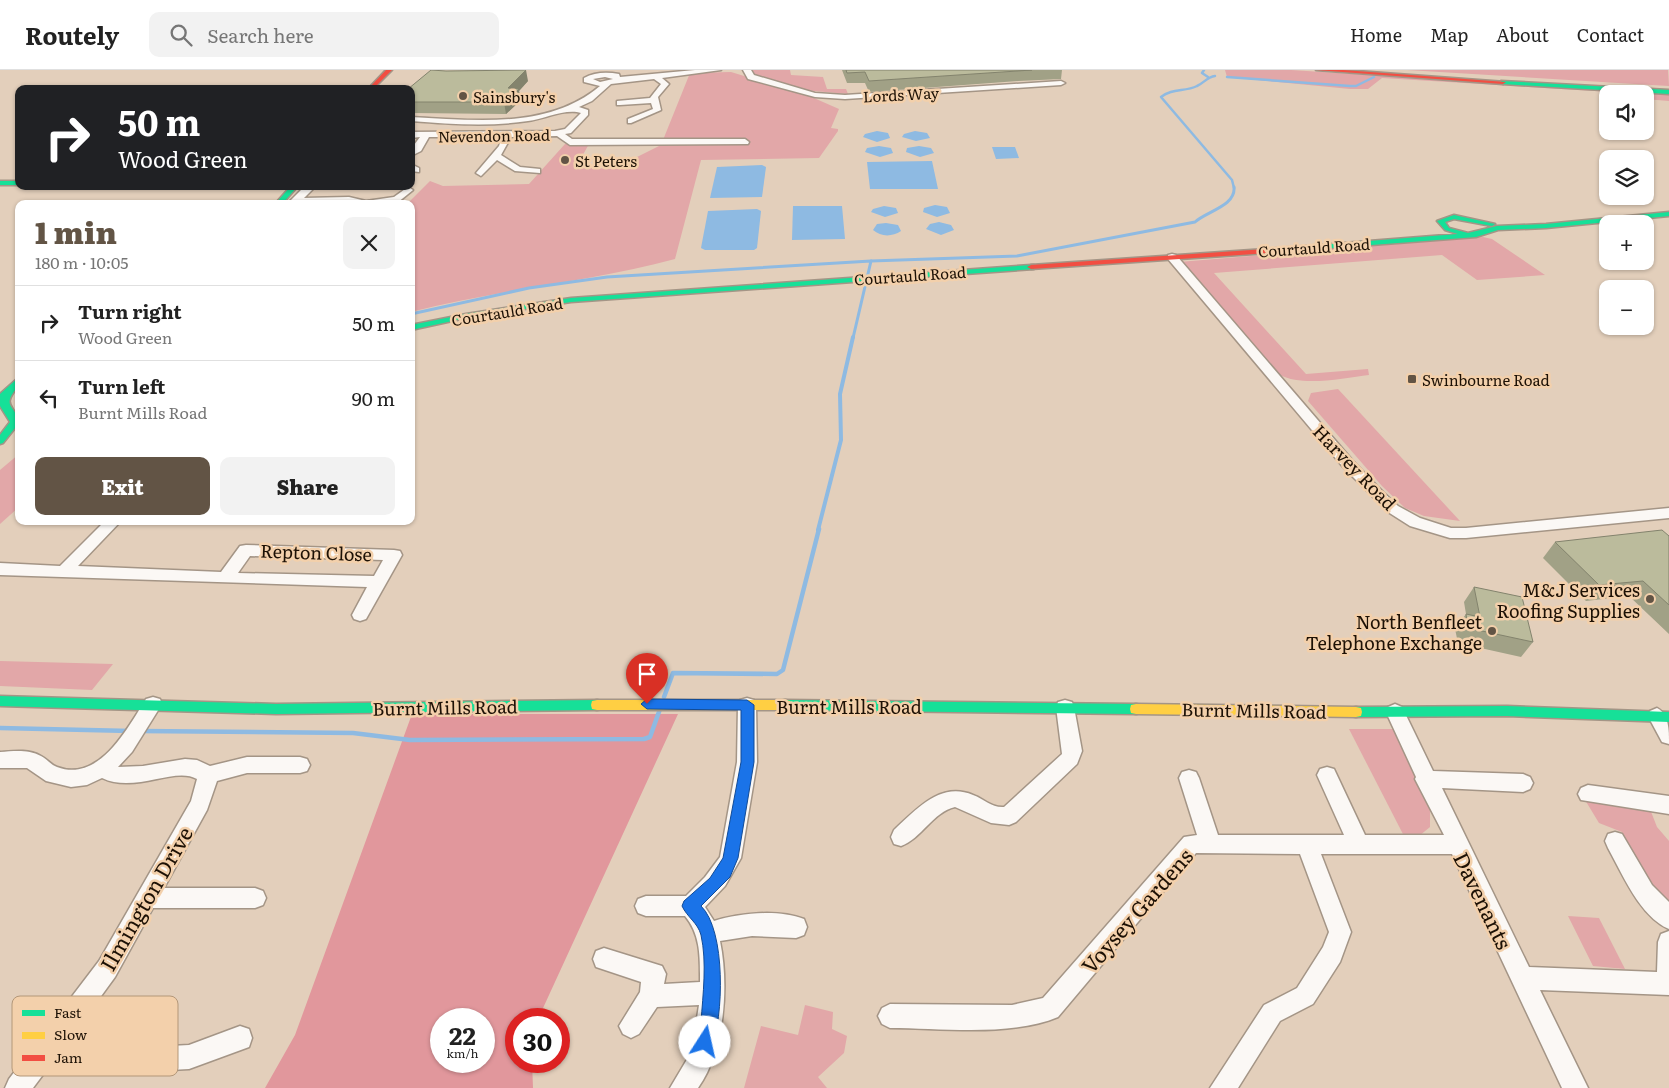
<!DOCTYPE html>
<meta charset="utf-8">
<style>
body{margin:0;font-family:Literata,serif;background:#f2f2f2;color:#222;height:100vh;display:flex;flex-direction:column;font-size:19px;white-space:nowrap}
*{box-sizing:border-box;margin:0}
p{font-size:16px;color:#767676}
.icon{flex:none;width:28px;height:28px;fill:none;stroke:currentColor;stroke-width:2;stroke-linecap:round;stroke-linejoin:round}
.map{position:relative;flex:1;overflow:hidden}
.details{position:absolute;left:15px;top:130px;width:400px;height:325px;display:flex;flex-direction:column;background:#fff;border-radius:10px;box-shadow:0 1px 4px #0004}
.details>*{flex:none}
.hud{position:absolute;left:15px;top:15px;width:400px;height:105px;border-radius:10px;box-shadow:0 1px 4px #0004;background:#202124;color:#fff;overflow:hidden}
.tools{position:absolute;left:1599px;top:15px;display:grid;gap:10px}
.tools a{display:grid;place-items:center;width:55px;height:55px;border-radius:10px;background:#fff;box-shadow:0 1px 4px #0004;font-size:25px}
.speed{position:absolute;left:430px;top:938px;display:flex;gap:10px;font-size:25px;font-weight:700;text-align:center}
.speed>*{display:grid;place-content:center;width:65px;height:65px;border-radius:50%;background:#fff;box-shadow:0 1px 4px #0004;line-height:1}
.speed small{font-size:12px;font-weight:400}
.speed .limit{border:8px solid #d22;background:#fff;color:#111}
.pin{position:absolute;display:grid;place-items:center;width:42px;height:42px;color:#fff;margin:-51px -21px;border-radius:50% 50% 50% 0;rotate:-45deg;box-shadow:0 0 5px #0007}
.pin .icon{rotate:45deg}
.me{position:absolute;width:55px;margin:-28px;rotate:10deg;stroke-linejoin:round;filter:drop-shadow(0 0 4px #0008)}
.turn{display:flex;align-items:center;gap:18px;height:105px;padding:0 20px;font-size:22px}
.turn .icon{width:65px;height:65px;stroke-width:2.5}
.turn b{display:block;font-size:35px;line-height:42px}
.round{display:grid;place-items:center;flex:none;width:52px;height:52px;border-radius:10px;background:#f2f2f2}
.overview{display:flex;align-items:center;justify-content:space-between;height:85px;padding:0 20px}
h1{font-size:30px;font-weight:800;line-height:38px;color:#625445}
.button{display:flex;gap:10px;margin-top:auto;padding:10px 20px}
.button a{flex:1;height:58px;border-radius:10px;background:#625445;color:#fff;font-size:20px;font-weight:800;line-height:58px;text-align:center}
.button a+a{background:#f2f2f2;color:#222}
ul{padding:0;list-style:none}
li{display:flex;align-items:center;gap:15px;height:75px;padding:0 20px;border-top:1px solid #e0e0e0}
li div{flex:1}
li b{display:block;font-size:19px}
li em{font-style:normal}
header{display:flex;align-items:center;gap:30px;box-sizing:border-box;height:70px;padding:0 25px;background:#fff;border-bottom:1px solid #e0e0e0}
header strong{font-size:24px}
nav{display:flex;gap:28px;margin-inline-start:auto;font-size:18px}
.search{width:350px;height:45px;background:#f2f2f2;display:flex;align-items:center;gap:12px;box-sizing:border-box;padding:0 18px;border-radius:10px;color:#767676;font-size:19px}
.map>svg:first-child{display:block}
.green{fill:#e2a7a8}
.forest{fill:#e1979c;fill-rule:evenodd}
.water{fill:#8ebae2}
.lines{fill:none;stroke-linecap:round;stroke-linejoin:round}
.stream-far3{stroke:#8ebae2;stroke-width:2.5}
.stream-far2{stroke:#8ebae2;stroke-width:3}
.stream-far1{stroke:#8ebae2;stroke-width:4}
.stream{stroke:#8ebae2;stroke-width:4.5}
.street-casing{stroke:#a49586;stroke-width:3}
.fast-casing{stroke:#a49586;stroke-width:3}
.slow-casing{stroke:#a49586;stroke-width:3}
.jam-casing{stroke:#a49586;stroke-width:3}
.street{fill:#fbf8f5;fill-rule:evenodd}
.fast{fill:#16e098;fill-rule:evenodd}
.slow{fill:#ffcf43;fill-rule:evenodd}
.jam{fill:#f24e42;fill-rule:evenodd}
.wall{fill:#a1a186}
.shaded-wall{fill:#83836d}
.building{fill:#bbbb9c;stroke:#83836d}
.route{fill:#1a73e8;stroke:#114b97}
.poi-dot{fill:#625445;stroke:#f3d0ab;stroke-width:2}
.labels{text-anchor:middle;dominant-baseline:central;stroke-width:5;stroke-linejoin:round;paint-order:stroke}
.far-street-label{font-size:15px;fill:#1d1105;stroke:#f3d0ab}
.far-poi-label{font-size:15px;fill:#1d1105;stroke:#f3d0ab;text-anchor:start}
.street-label{font-size:18px;fill:#1d1105;stroke:#f3d0ab}
.poi-label{font-size:18px;fill:#1d1105;stroke:#f3d0ab;text-anchor:end}
.near-street-label{font-size:21px;fill:#1d1105;stroke:#f3d0ab}
.key{fill:#f3d0ab;stroke:#b39779;stroke-width:1}
.key-label{font-size:14px;fill:#1d1105}
</style>
<header>
<strong>Routely</strong>
<div class="search"><svg class="icon" aria-label="search" viewBox="0 0 24 24"><circle cx="10" cy="10" r="6"/><path d="M15 15l6 6"/></svg>Search here</div>
<nav><a>Home</a><a>Map</a><a>About</a><a>Contact</a></nav>
</header>
<div class="map">
<svg width="1669" height="1018" viewBox="0 0 1669 1018">
<rect width="100%" height="100%" fill="#e3cfbb"/>
<g class="green">
<path d="M 752,0 L 790,0 L 791,5 L 823,7 L 827,19 L 846,19 L 848,24 L 803,20 L 755,7 Z"/>
<path d="M 1225,0 L 1291,0 L 1669,24 L 1669,31 L 1645,29 L 1645,24 L 1382,8 L 1368,19 L 1350,19 L 1227,7 Z"/>
<path d="M 1407,0 L 1668,0 L 1669,16 L 1635,14 Z"/>
<path d="M 731,2 L 807,25 L 839,39 L 831,58 L 838,59 L 838,61 L 819,88 L 701,90 L 675,189 C 588,212 498,220 411,242 L 411,134 L 407,134 L 430,111 L 443,116 L 529,114 L 565,74 L 589,74 L 576,97 L 613,99 L 661,75 L 690,3 Z"/>
<path d="M 1483,167 L 1492,169 L 1545,205 L 1477,210 L 1442,185 L 1214,203 L 1306,304 L 1368,299 L 1369,305 C 1344,308 1303,317 1280,305 L 1179,192 Z"/>
<path d="M 1338,319 L 1460,451 L 1424,446 L 1405,438 L 1382,416 L 1308,331 L 1311,323 Z"/>
<path d="M 19,384 L 19,437 L 0,454 L 0,400 Z"/>
<path d="M 0,591 L 113,594 L 92,620 L 0,616 Z"/>
<path d="M 1349,659 L 1398,659 L 1430,740 L 1430,757 L 1419,766 L 1405,768 Z"/>
<path d="M 1579,720 L 1646,729 L 1657,757 L 1669,771 L 1669,838 L 1663,833 L 1638,795 L 1622,762 L 1599,753 Z"/>
<path d="M 1568,846 L 1599,848 L 1625,899 L 1593,896 Z"/>
<path d="M 805,935 L 833,942 L 832,959 L 847,966 L 844,983 L 818,1007 L 827,1018 L 744,1018 L 761,956 L 798,965 Z"/>
</g>
<path class="forest" d="M 412,644 L 678,644 L 538,949 L 516,949 L 516,991 L 532,991 L 533,1018 L 265,1018 L 295,965 ZM 441,949 L 484,949 L 484,991 L 441,991 Z"/>
<g class="water">
<path d="M 877,61 L 888,63 L 890,68 L 877,72 L 863,67 L 865,64 Z"/>
<path d="M 915,61 L 927,63 L 930,68 L 916,71 L 902,67 L 904,64 Z"/>
<path d="M 879,76 L 891,78 L 893,83 L 880,87 L 865,82 L 867,78 Z"/>
<path d="M 919,76 L 931,78 L 934,83 L 920,87 L 906,82 L 907,78 Z"/>
<path d="M 992,77 L 1015,77 L 1019,88 L 996,89 Z"/>
<path d="M 932,91 L 938,119 L 870,119 L 867,92 Z"/>
<path d="M 762,95 L 766,97 L 762,127 L 710,128 L 717,97 Z"/>
<path d="M 935,135 L 947,137 L 950,143 L 937,147 L 923,142 L 924,138 Z"/>
<path d="M 793,136 L 842,136 L 845,169 L 792,170 Z"/>
<path d="M 884,136 L 896,138 L 898,143 L 885,147 L 871,142 L 873,139 Z"/>
<path d="M 757,139 L 761,141 L 757,178 L 754,180 L 705,180 L 701,178 L 708,141 Z"/>
<path d="M 939,152 L 951,155 L 954,160 L 941,165 L 926,159 L 930,154 Z"/>
<path d="M 886,153 L 898,155 L 901,161 C 892,167 881,167 873,160 L 877,154 Z"/>
</g>
<g class="lines">
<g class="stream-far3">
<path d="M 1204,0 L 1202,3 L 1208,7"/>
<path d="M 1215,6 C 1207,7 1204,13 1197,16 C 1185,22 1172,18 1161,27 L 1232,110 L 1234,118"/>
<path d="M 1227,7 L 1350,16 L 1356,16 L 1374,7"/>
</g>
<g class="stream-far2">
<path d="M 871,191 L 1017,186 L 1195,152 C 1207,141 1236,136 1234,117"/>
<path d="M 411,244 L 529,218 L 607,207 L 871,191 L 853,268"/>
</g>
<path class="stream-far1" d="M 818,460 L 841,370 L 840,324 L 853,267"/>
<g class="stream">
<path d="M 664,627 L 673,603 L 777,604 L 783,600 L 819,459"/>
<path d="M 0,658 L 131,661"/>
<path d="M 139,661 L 353,663 L 410,670 L 644,669 L 650,667 L 660,639"/>
</g>
<defs>
<g id="street">
<path d="M 695,0 L 721,0 L 662,8 L 669,14 L 658,27 L 661,40 L 631,53 L 628,53 L 628,49 L 653,39 L 651,33 L 620,35 L 617,35 L 617,31 L 650,28 L 661,14 L 654,9 L 611,14 L 592,31 L 579,37 L 588,40 L 588,45 L 571,63 L 565,64 L 572,69 L 745,69 L 749,72 L 748,74 L 570,75 L 557,66 L 511,67 L 501,85 L 520,97 L 540,99 L 540,103 L 515,101 L 497,90 L 481,106 L 476,103 L 499,76 L 502,67 L 429,67 L 421,81 L 411,86 L 411,79 L 420,67 L 411,68 L 411,62 L 555,61 L 565,59 L 581,43 C 566,38 544,49 528,51 C 489,57 450,54 411,51 L 411,47 C 474,50 548,60 600,16 L 584,12 L 584,8 C 595,2 607,2 619,4 L 620,7 ZM 605,7 L 613,9 L 600,12 L 593,9 Z"/>
<path d="M 743,0 L 751,0 L 754,5 L 815,23 L 845,25 L 1061,11 L 1065,13 L 1061,15 L 845,29 L 815,27 L 748,9 Z"/>
<path d="M 411,94 L 419,98 L 419,102 L 411,101 Z"/>
<path d="M 305,116 L 316,116 L 304,128 L 349,127 L 366,131 L 394,127 L 408,117 L 413,120 L 397,133 L 287,134 Z"/>
<path d="M 1172,184 L 1176,185 L 1353,391 L 1383,422 L 1398,436 L 1420,448 L 1451,458 L 1466,458 L 1669,438 L 1669,448 L 1466,468 L 1450,468 L 1410,456 L 1388,442 L 1343,397 L 1168,189 L 1168,185 Z"/>
<path d="M 105,451 L 121,451 L 78,496 L 221,502 L 240,476 L 246,475 L 394,480 L 400,481 L 402,485 L 366,549 L 360,551 L 354,549 L 352,545 L 367,517 L 0,505 L 0,493 L 60,496 ZM 250,486 L 383,490 L 374,506 L 238,503 Z"/>
<path d="M 153,627 L 160,629 L 162,634 L 132,682 L 118,697 L 143,696 L 185,689 L 197,690 L 210,696 L 247,687 L 300,687 L 307,689 L 310,695 L 307,701 L 300,703 L 247,703 L 217,711 L 207,740 L 164,818 L 255,818 L 263,821 L 266,828 L 263,835 L 255,838 L 153,838 L 115,907 L 67,973 L 95,980 L 189,975 L 240,956 L 249,959 L 252,968 L 249,977 L 189,999 L 95,1004 L 51,994 L 33,1018 L 5,1018 L 9,1009 L 99,891 L 191,731 L 197,709 C 175,696 135,724 102,708 L 87,715 L 71,717 L 46,711 L 27,698 L 0,698 L 0,682 C 14,681 28,679 41,686 C 47,689 51,695 57,697 C 100,713 128,657 146,629 Z"/>
<path d="M 747,628 L 754,630 L 756,635 L 757,692 L 741,788 L 725,816 L 705,837 L 714,851 C 740,843 778,839 804,849 L 807,857 L 804,865 L 796,868 L 752,866 L 720,871 C 729,915 725,980 698,1018 L 670,1018 L 692,981 L 699,935 L 657,937 L 639,964 L 631,968 L 623,964 L 619,956 L 640,922 L 641,912 L 596,897 L 593,889 L 596,881 L 604,878 L 662,896 L 666,904 L 664,914 L 700,912 C 700,888 701,865 685,846 L 646,846 L 638,843 L 635,836 L 638,829 L 646,826 L 686,826 L 705,807 L 720,787 L 737,692 L 738,635 L 740,630 Z"/>
<path d="M 1065,630 L 1072,632 L 1074,637 L 1082,681 L 1077,694 L 1016,752 L 1009,755 L 991,753 L 955,737 C 933,742 921,769 901,776 L 894,774 L 891,767 L 894,760 C 916,740 940,711 973,725 C 984,729 992,738 1004,737 L 1062,684 L 1056,637 L 1058,632 Z"/>
<path d="M 1395,634 L 1402,637 L 1433,701 L 1523,704 L 1530,707 L 1533,713 L 1530,719 L 1523,722 L 1442,718 L 1529,897 L 1657,902 L 1658,872 L 1661,864 L 1669,861 L 1669,925 L 1540,920 L 1588,1018 L 1562,1018 L 1452,784 L 1321,784 L 1351,862 L 1340,892 L 1313,934 L 1280,951 L 1238,1018 L 1210,1018 L 1264,935 L 1297,918 L 1323,877 L 1329,862 L 1300,784 L 1196,783 L 1058,947 C 1011,967 941,958 890,958 L 882,954 L 878,946 L 882,938 L 890,934 L 1012,935 L 1043,928 L 1184,767 L 1197,765 L 1179,708 L 1182,702 L 1189,700 L 1196,702 L 1199,708 L 1218,765 L 1344,765 L 1317,705 L 1320,699 L 1327,697 L 1334,699 L 1365,765 L 1444,765 L 1415,709 L 1416,707 L 1386,642 L 1388,637 Z"/>
<path d="M 1657,638 C 1669,644 1669,660 1669,674 L 1662,672 L 1648,646 L 1650,641 Z"/>
<path d="M 1588,715 L 1669,726 L 1669,744 L 1581,730 L 1578,724 L 1581,718 Z"/>
<path d="M 1615,762 L 1622,764 L 1652,815 L 1669,832 L 1669,859 C 1640,847 1622,803 1608,778 L 1605,771 L 1608,764 Z"/>
</g>
<g id="fast">
<path d="M 1501,11 L 1669,20 L 1669,24 L 1503,14 Z"/>
<rect x="0" y="111" width="19" height="4"/>
<path d="M 291,116 L 298,116 L 282,134 L 275,134 Z"/>
<path d="M 1669,142 L 1669,146 L 1546,158 L 1498,160 L 1476,167 L 1266,183 L 1262,181 L 1266,179 L 1458,164 L 1445,160 L 1437,151 L 1454,145 L 1495,154 L 1492,156 L 1454,149 L 1445,152 L 1449,158 L 1468,163 L 1497,156 L 1546,154 Z"/>
<path d="M 1031,195 L 1034,195 L 1034,199 L 571,232 L 466,248 L 411,260 L 411,255 L 466,244 L 571,228 Z"/>
<path d="M 19,307 L 19,315 C 0,338 15,333 19,353 L 3,373 L 0,374 L 0,365 L 10,352 L 0,336 L 0,324 Z"/>
<path d="M 0,626 L 276,634 L 597,630 L 602,631 L 603,635 L 602,639 L 597,640 L 276,644 L 0,636 Z"/>
<path d="M 785,630 L 1136,634 L 1141,635 L 1142,639 L 1141,643 L 1136,644 L 785,640 L 780,639 L 779,635 L 780,631 Z"/>
<path d="M 1507,636 L 1669,642 L 1669,652 L 1507,646 L 1356,647 L 1351,646 L 1350,642 L 1351,638 L 1356,637 Z"/>
</g>
<g id="slow">
<path d="M 597,630 L 785,630 L 790,631 L 791,635 L 790,639 L 785,640 L 597,640 L 592,639 L 591,635 L 592,631 Z"/>
<path d="M 1136,634 L 1356,637 L 1361,638 L 1362,642 L 1361,646 L 1356,647 L 1136,644 L 1131,643 L 1130,639 L 1131,635 Z"/>
</g>
<g id="jam">
<path d="M 386,0 L 392,0 L 373,19 L 368,19 Z"/>
<path d="M 1316,0 L 1343,0 L 1506,12 L 1503,14 Z"/>
<path d="M 1266,179 L 1270,181 L 1269,183 L 1031,199 L 1027,197 L 1031,195 Z"/>
</g>
</defs>
<use href="#street" class="street-casing"/>
<use href="#fast" class="fast-casing"/>
<use href="#slow" class="slow-casing"/>
<use href="#jam" class="jam-casing"/>
<use href="#street" class="street"/>
<use href="#fast" class="fast"/>
<use href="#slow" class="slow"/>
<use href="#jam" class="jam"/>
</g>
<g class="wall">
<path d="M 842,0 L 1062,0 L 1061,9 L 1018,11 L 869,22 L 865,13 L 847,13 Z"/>
<path d="M 528,11 L 519,21 L 521,30 L 506,44 L 411,43 L 411,19 Z"/>
<path d="M 1669,466 L 1669,564 L 1629,526 L 1586,531 L 1543,488 L 1555,472 Z"/>
<path d="M 1474,517 L 1533,572 L 1521,587 L 1458,573 L 1455,559 L 1466,544 L 1464,532 Z"/>
</g>
<path class="shaded-wall" d="M 526,0 L 528,11 L 519,21 L 521,30 L 506,44 L 504,32 L 508,18 Z"/>
<g class="building">
<path d="M 431,0 L 446,1 L 526,0 L 508,18 L 519,19 L 504,32 L 411,32 L 411,19 L 408,19 Z"/>
<path d="M 846,0 L 1032,0 L 869,11 L 865,2 L 847,3 Z"/>
<path d="M 1662,460 L 1669,466 L 1669,535 L 1643,511 L 1599,515 L 1555,472 Z"/>
<path d="M 1474,517 L 1522,527 L 1533,572 L 1468,558 L 1466,544 L 1480,547 Z"/>
</g>
<path class="route" d="M 647,629 L 747,630 L 754,635 L 754,692 L 738,788 L 730,807 L 701,836 C 726,860 724,948 711,978 L 705,981 L 699,978 C 695,969 700,961 701,952 C 703,924 707,892 701,865 C 698,853 687,847 682,836 L 684,831 L 710,808 L 723,788 L 741,692 L 741,640 L 647,639 L 641,634 Z"/>
<g class="poi-dot">
<circle cx="463" cy="26" r="5"/>
<circle cx="565" cy="90" r="5"/>
<rect x="1407" y="304" width="10" height="10" rx="2.5"/>
<circle cx="1650" cy="529" r="5"/>
<circle cx="1492" cy="561" r="5"/>
</g>
<g class="labels">
<g class="far-street-label">
<text transform="translate(901 24) rotate(-3)">Lords Way</text>
<text transform="translate(494 65) rotate(-1)">Nevendon Road</text>
<text transform="translate(1314 177) rotate(-4)">Courtauld Road</text>
<text transform="translate(910 205) rotate(-4)">Courtauld Road</text>
<text transform="translate(507 241) rotate(-9)">Courtauld Road</text>
</g>
<g class="far-poi-label">
<text x="473" y="26">Sainsbury's</text>
<text x="575" y="90">St Peters</text>
<text x="1422" y="309">Swinbourne Road</text>
</g>
<g class="street-label">
<text transform="translate(1355 397) rotate(46)">Harvey Road</text>
<text transform="translate(316 482) rotate(2)">Repton Close</text>
<text x="849" y="636">Burnt Mills Road</text>
<text transform="translate(445 637) rotate(-1)">Burnt Mills Road</text>
<text transform="translate(1254 640) rotate(1)">Burnt Mills Road</text>
</g>
<g class="poi-label">
<text x="1640" y="519">M&amp;J Services<tspan x="1640" dy="21">Roofing Supplies</tspan></text>
<text x="1482" y="551">North Benfleet<tspan x="1482" dy="21">Telephone Exchange</tspan></text>
</g>
<g class="near-street-label">
<text transform="translate(145 828) rotate(-60)">Ilmington Drive</text>
<text transform="translate(1484 830) rotate(64)">Davenants</text>
<text transform="translate(1136 840) rotate(-49)">Voysey Gardens</text>
</g>
</g>
<rect x="12" y="926" width="166" height="80" rx="8" class="key"/>
<rect x="22" y="940" width="23" height="6" fill="#16e098"/>
<rect x="22" y="962" width="23" height="7" fill="#ffcf43"/>
<rect x="22" y="985" width="23" height="6" fill="#f24e42"/>
<g class="key-label">
<text x="54" y="948">Fast</text>
<text x="54" y="970">Slow</text>
<text x="54" y="993">Jam</text>
</g>
</svg>
<div class="tools">
<a><svg class="icon" aria-label="sound" viewBox="0 0 24 24"><path d="M4 9h4l5-4v14l-5-4H4zM17 9q2 3 0 6"/></svg></a>
<a><svg class="icon" aria-label="layers" viewBox="0 0 24 24"><path d="M12 4l9 5-9 5-9-5zM3 14l9 5 9-5"/></svg></a>
<a>+</a>
<a>−</a>
</div>
<div class="speed"><div>22<small>km/h</small></div><div class="limit">30</div></div>
<div class="pin" style="left:647px;top:634px;background:#d93025"><svg class="icon" aria-label="arrive" viewBox="0 0 24 24"><path d="M6 21V4h12l-3 4 3 4H6"/></svg></div>
<svg class="me" style="left:705px;top:972px" viewBox="-20 -20 40 40"><circle r="19" fill="#fff"/><path d="M0-13L10 11 0 6-10 11z" fill="#1a73e8"/></svg>
<div class="hud">
<div class="turn"><svg class="icon" aria-label="right" viewBox="0 0 24 24"><path d="M7 20v-9h11M14 6l5 5-5 5"/></svg><div><b>50 m</b>Wood Green</div></div>
</div>
<section class="details">
<div class="overview"><div><h1>1 min</h1><p>180 m · 10:05</p></div><a class="round"><svg class="icon" aria-label="close" viewBox="0 0 24 24"><path d="M6 6l12 12M18 6L6 18"/></svg></a></div>
<ul>
<li><svg class="icon" aria-label="right" viewBox="0 0 24 24"><path d="M7 20v-9h11M14 6l5 5-5 5"/></svg><div><b>Turn right</b><p>Wood Green</p></div><em>50 m</em></li>
<li><svg class="icon" aria-label="left" viewBox="0 0 24 24"><path d="M17 20v-9H6M10 6l-5 5 5 5"/></svg><div><b>Turn left</b><p>Burnt Mills Road</p></div><em>90 m</em></li>
</ul>
<div class="button"><a>Exit</a><a>Share</a></div>
</section>
</div>
